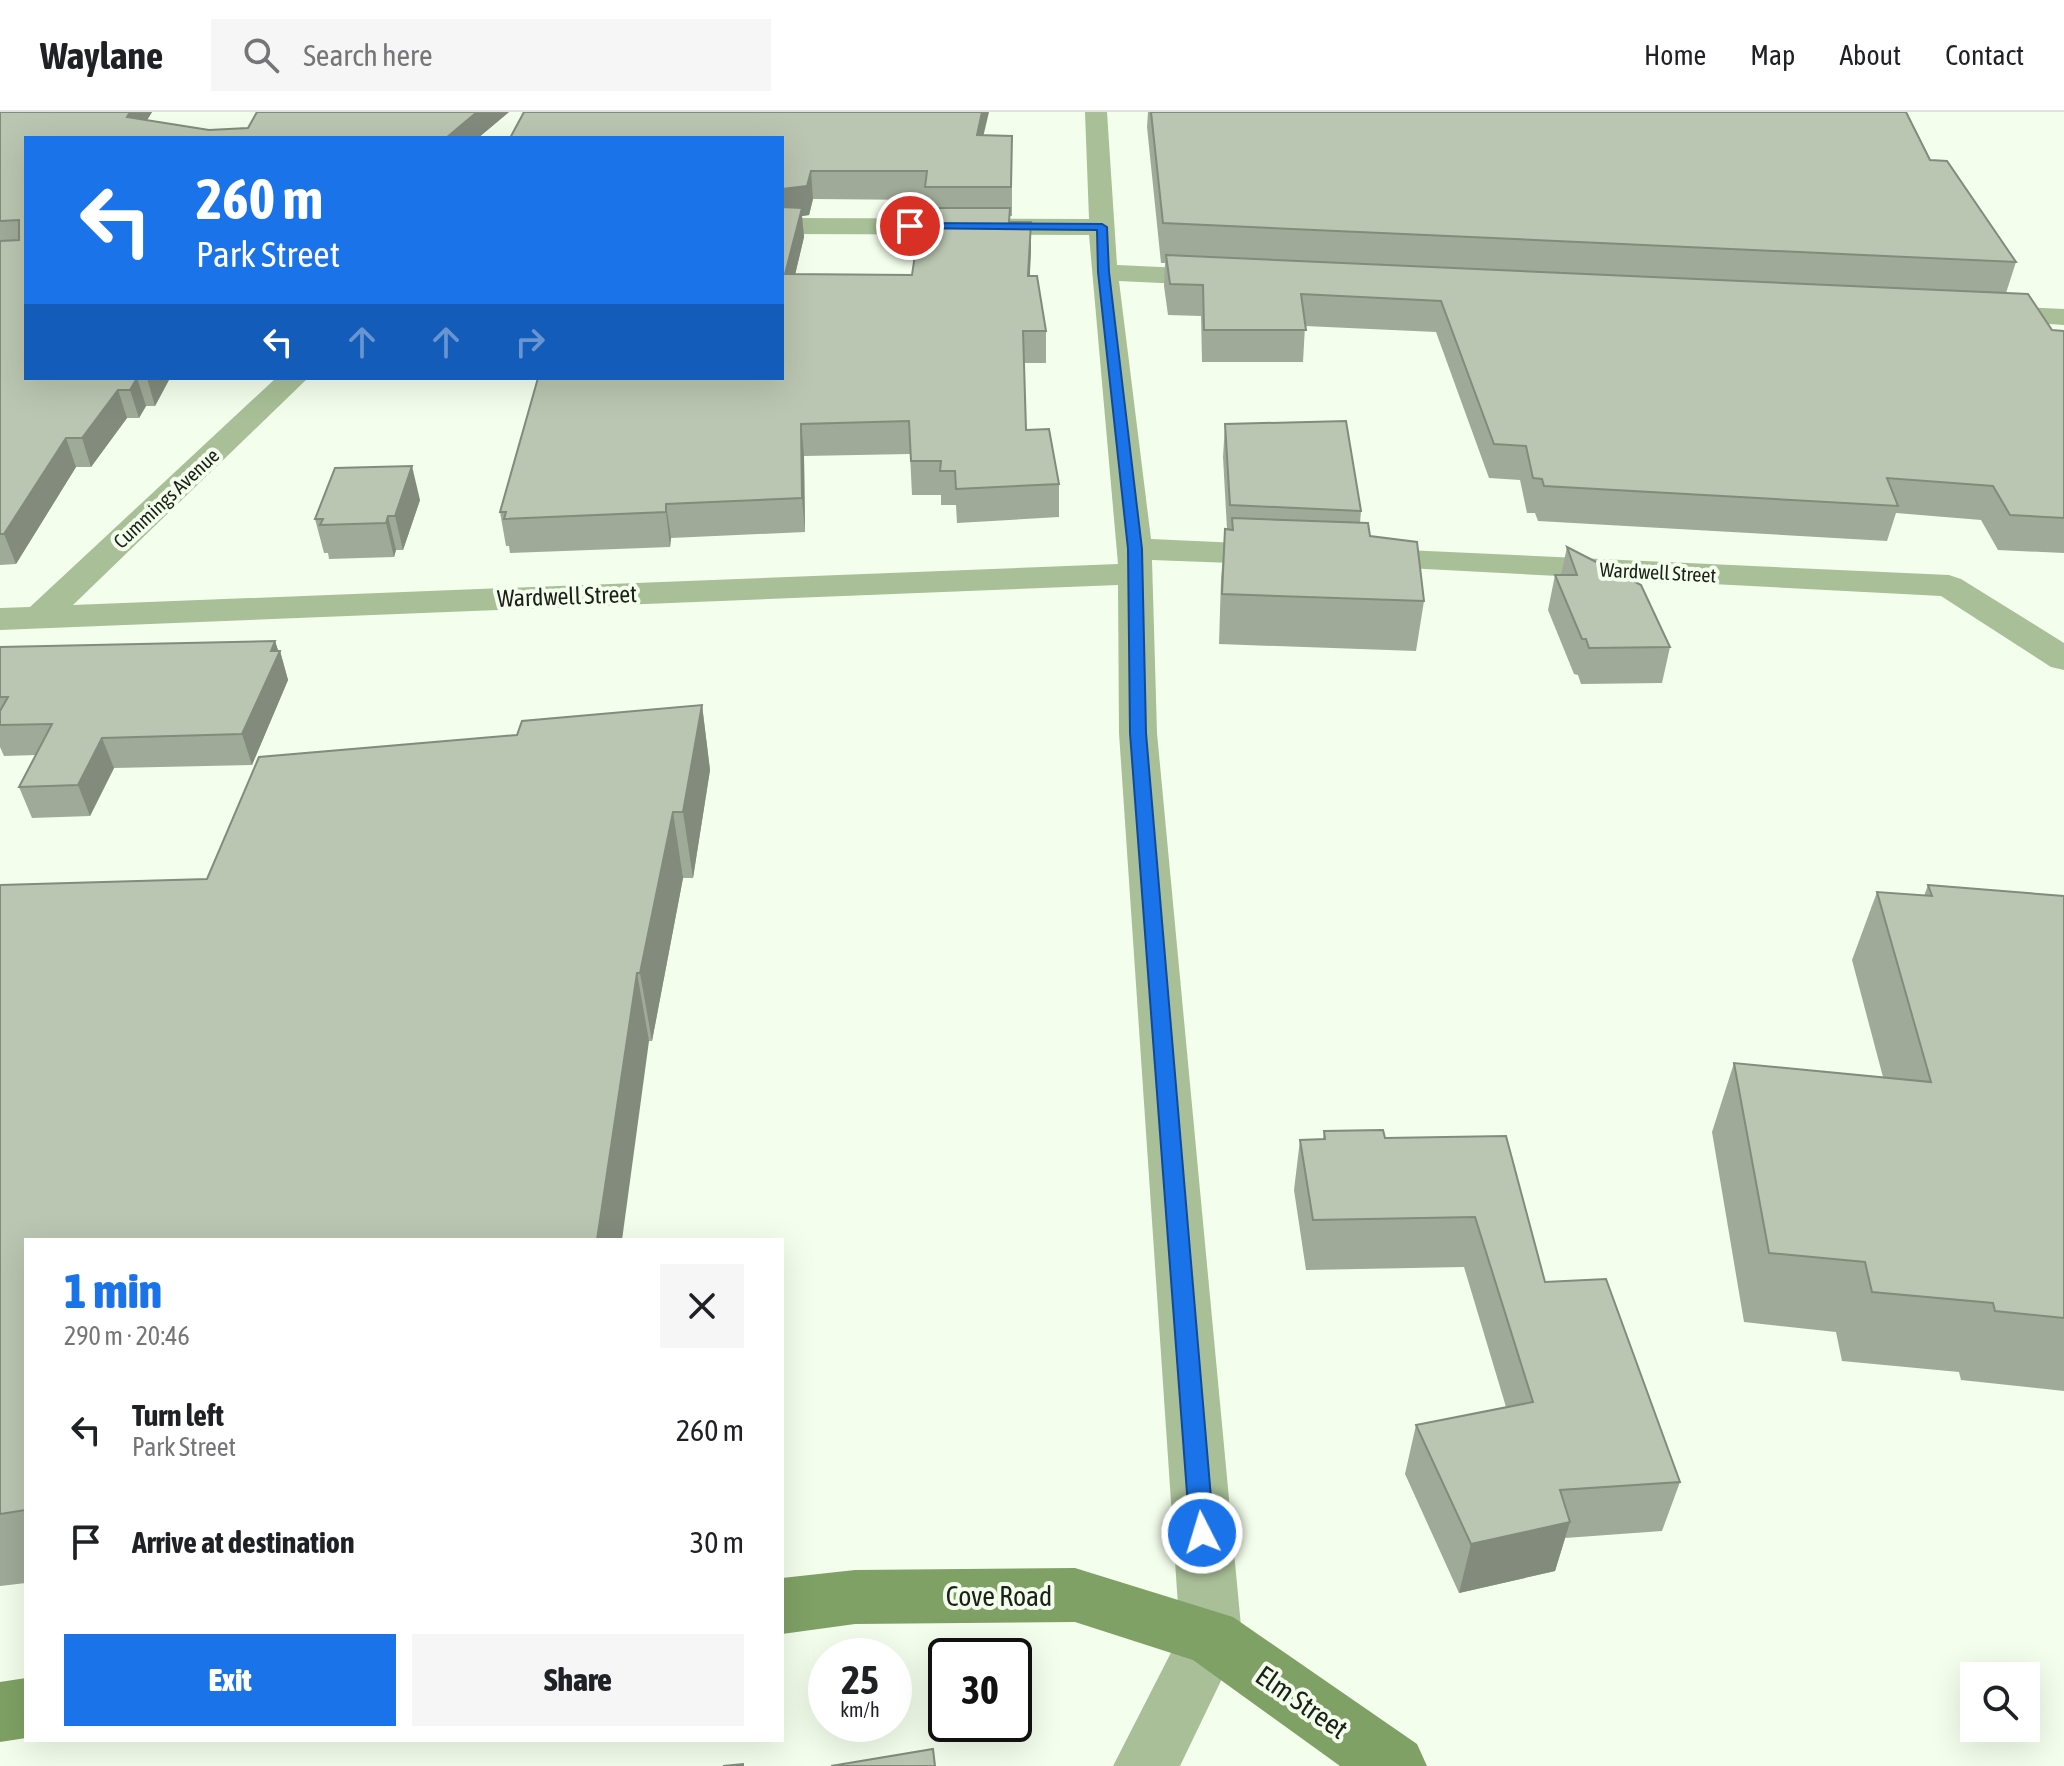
<!DOCTYPE html>
<meta charset="utf-8">
<style>
body{margin:0;font-family:"Asap Condensed",sans-serif;background:#f6f6f6;color:#202124;height:100vh;display:flex;flex-direction:column;font-size:30px;white-space:nowrap}
*{box-sizing:border-box;margin:0}
p{font-size:26px;color:#757577}
.icon{flex:none;width:44px;height:44px;fill:none;stroke:currentColor;stroke-width:2;stroke-linecap:round;stroke-linejoin:round}
.map{position:relative;flex:1;overflow:hidden}
.panel{position:absolute;left:24px;top:1126px;width:760px;height:504px;display:flex;flex-direction:column;background:#fff;border-radius:0px;box-shadow:0 8px 32px #0002}
.panel>*{flex:none}
.guide{position:absolute;left:24px;top:24px;width:760px;height:244px;border-radius:0px;box-shadow:0 8px 32px #0002;background:#1a73e8;color:#fff;overflow:hidden}
.buttons{position:absolute;left:1960px;top:1550px;display:grid;gap:16px}
.buttons a{display:grid;place-items:center;width:80px;height:80px;border-radius:0px;background:#fff;box-shadow:0 8px 32px #0002;font-size:40px}
.speed{position:absolute;left:808px;top:1526px;display:flex;gap:16px;font-size:40px;font-weight:700;text-align:center}
.speed>*{display:grid;place-content:center;width:104px;height:104px;border-radius:50%;background:#fff;box-shadow:0 8px 32px #0002;line-height:1}
.speed small{font-size:20px;font-weight:400}
.speed .limit{border:4px solid #111;border-radius:12px;background:#fff;color:#111}
.pin{position:absolute;display:grid;place-items:center;width:68px;height:68px;color:#fff;margin:-34px;border:4px solid #fff;border-radius:50%;box-shadow:0 2px 8px #0007}
.me{position:absolute;width:88px;margin:-44px;rotate:355deg;stroke-linejoin:round;filter:drop-shadow(0 0 6px #0008)}
.turn{display:flex;align-items:center;gap:28px;height:168px;padding:0 40px;font-size:36px}
.turn .icon{width:104px;height:104px;stroke-width:2.5}
.turn b{display:block;font-size:56px;line-height:68px}
.lanes{display:flex;align-items:center;height:76px;padding:0 40px;background:#0003;justify-content:center;gap:40px;direction:ltr}
.lanes .off{opacity:.35}
.round{display:grid;place-items:center;flex:none;width:84px;height:84px;border-radius:0px;background:#f6f6f6}
.head{display:flex;align-items:center;justify-content:space-between;height:136px;padding:0 40px}
h1{font-size:48px;font-weight:800;line-height:60px;color:#1a73e8}
.cta{display:flex;gap:16px;margin-top:auto;padding:16px 40px}
.cta a{flex:1;height:92px;border-radius:0px;background:#1a73e8;color:#fff;font-size:32px;font-weight:800;line-height:92px;text-align:center}
.cta a+a{background:#f6f6f6;color:#202124}
ul{padding:0;list-style:none}
li{display:flex;align-items:center;gap:24px;height:112px;padding:0 40px}
li div{flex:1}
li b{display:block;font-size:30px}
li em{font-style:normal}
header{display:flex;align-items:center;gap:48px;box-sizing:border-box;height:112px;padding:0 40px;background:#fff;border-bottom:2px solid #e0e0e0}
header strong{font-size:38px}
nav{display:flex;gap:44px;margin-inline-start:auto;font-size:28px}
.search{width:560px;height:72px;background:#f6f6f6;display:flex;align-items:center;gap:20px;box-sizing:border-box;padding:0 28px;border-radius:0px;color:#757577;font-size:30px}
.map>svg:first-child{display:block}
.lines{fill:none;stroke-linecap:round;stroke-linejoin:round}
.street{fill:#a8bf97;fill-rule:evenodd}
.secondary{fill:#7fa165;fill-rule:evenodd}
.wall{fill:#a0aa98;fill-rule:evenodd}
.shaded-wall{fill:#828b7c}
.building{fill:#bac6b1;stroke:#828b7c;stroke-width:2}
.route{fill:#1a73e8;stroke:#114b97;stroke-width:2}
.labels{text-anchor:middle;dominant-baseline:central;stroke-width:8;stroke-linejoin:round;paint-order:stroke}
.far-street-label{font-size:20px;fill:#1b2018;stroke:#f4feec}
.street-label{font-size:24px;fill:#1b2018;stroke:#f4feec}
.near-street-label{font-size:28px;fill:#1b2018;stroke:#f4feec}
</style>
<header>
<strong>Waylane</strong>
<div class="search"><svg class="icon" aria-label="search" viewBox="0 0 24 24"><circle cx="10" cy="10" r="6"/><path d="M15 15l6 6"/></svg>Search here</div>
<nav><a>Home</a><a>Map</a><a>About</a><a>Contact</a></nav>
</header>
<div class="map">
<svg width="2064" height="1654" viewBox="0 0 2064 1654">
<rect width="100%" height="100%" fill="#f4feec"/>
<g class="lines">
<g class="street">
<path d="M 1085,0 L 1107,0 L 1117,153 L 1225,158 L 1235,160 L 1239,166 L 1235,172 L 1225,174 L 1119,169 L 1151,427 L 1284,433 L 1296,436 L 1301,443 L 1296,450 L 1284,453 L 1152,448 L 1157,621 L 1242,1525 L 1180,1654 L 1113,1654 L 1180,1523 L 1119,621 L 1118,473 L 0,518 L 0,496 L 30,495 L 276,266 L 308,266 L 73,493 L 1118,452 L 1089,123 L 782,122 L 782,106 L 1089,107 Z"/>
<path d="M 1985,193 L 2064,197 L 2064,213 L 1975,207 L 1971,201 L 1975,195 Z"/>
<path d="M 1361,436 L 1949,463 L 1961,467 L 2064,531 L 2064,558 L 2051,555 L 1941,484 L 1349,453 L 1344,446 L 1349,439 Z"/>
</g>
<g class="secondary">
<path d="M 1075,1456 L 1233,1505 L 1417,1632 L 1427,1654 L 1340,1654 L 1193,1548 L 1075,1510 L 855,1512 L 782,1522 L 782,1466 L 855,1458 Z"/>
<path d="M 26,1566 L 26,1626 L 0,1630 L 0,1570 Z"/>
</g>
</g>
<g class="wall">
<path d="M 0,0 L 152,0 L 147,8 L 209,18 L 248,16 L 257,0 L 509,0 L 478,26 L 26,26 L 170,266 L 155,294 L 146,294 L 139,306 L 127,306 L 91,355 L 76,355 L 16,452 L 0,453 Z"/>
<path d="M 524,0 L 984,23 L 1012,24 L 1012,104 L 1010,104 L 1010,110 L 1031,110 L 1030,164 L 1046,219 L 1046,251 L 1024,251 L 1026,318 L 1059,372 L 1059,405 L 957,411 L 956,393 L 941,393 L 941,383 L 912,383 L 910,342 L 804,344 L 805,420 L 671,426 L 670,435 L 510,441 L 509,434 L 506,434 L 500,400 L 782,266 ZM 813,87 L 925,88 L 925,96 L 912,163 L 795,162 L 804,125 L 802,104 L 809,103 Z"/>
<path d="M 1148,0 L 1906,0 L 1930,48 L 2016,150 L 2006,181 L 2052,218 L 2064,219 L 2064,441 L 1998,438 L 1981,408 L 1896,401 L 1887,429 L 1538,409 L 1535,401 L 1527,401 L 1520,368 L 1489,366 L 1436,220 L 1305,214 L 1303,250 L 1202,250 L 1201,204 L 1168,203 L 1164,174 L 1165,151 L 1161,151 L 1147,15 Z"/>
<path d="M 1225,312 L 1361,399 L 1360,411 L 1424,489 L 1416,539 L 1219,532 L 1221,467 L 1225,417 L 1227,417 L 1223,345 Z"/>
<path d="M 420,388 L 403,438 L 396,438 L 394,445 L 329,447 L 328,441 L 324,441 L 315,407 Z"/>
<path d="M 1567,435 L 1670,535 L 1662,571 L 1581,572 L 1578,563 L 1574,562 L 1548,498 L 1555,463 L 1561,463 Z"/>
<path d="M 275,529 L 278,539 L 280,539 L 288,568 L 252,653 L 114,656 L 90,704 L 32,706 L 19,675 L 36,643 L 4,644 L 0,635 L 0,535 Z"/>
<path d="M 702,593 L 710,658 L 693,766 L 683,766 L 652,929 L 649,929 L 26,1128 L 26,1471 L 0,1474 L 0,773 L 207,767 L 517,623 Z"/>
<path d="M 1928,773 L 2064,784 L 2064,1279 L 1961,1268 L 1959,1260 L 1842,1249 L 1836,1220 L 1744,1210 L 1712,1020 L 1734,951 L 1883,965 L 1852,848 L 1877,780 L 1924,784 Z"/>
<path d="M 1324,1019 L 1385,1026 L 1506,1024 L 1545,1170 L 1680,1370 L 1662,1419 L 1565,1426 L 1555,1459 L 1459,1481 L 1405,1362 L 1416,1313 L 1506,1295 L 1464,1155 L 1306,1158 L 1294,1078 L 1300,1028 L 1323,1027 Z"/>
</g>
<g class="shaded-wall">
<path d="M 130,0 L 152,0 L 136,26 L 127,5 Z"/>
<path d="M 477,0 L 509,0 L 478,26 L 446,26 Z"/>
<path d="M 982,0 L 989,0 L 977,51 L 977,23 Z"/>
<path d="M 811,59 L 813,87 L 809,103 L 802,104 L 804,125 L 788,193 L 782,106 L 782,77 Z"/>
<path d="M 1031,110 L 1031,140 L 1028,194 L 1028,164 Z"/>
<path d="M 137,266 L 146,294 L 139,306 L 130,278 Z"/>
<path d="M 147,266 L 170,266 L 155,294 Z"/>
<path d="M 118,278 L 127,306 L 91,355 L 82,326 Z"/>
<path d="M 801,312 L 804,344 L 805,420 L 802,386 Z"/>
<path d="M 66,326 L 76,355 L 16,452 L 4,422 Z"/>
<path d="M 412,354 L 420,388 L 403,438 L 395,404 Z"/>
<path d="M 666,392 L 671,426 L 670,435 L 666,400 Z"/>
<path d="M 388,404 L 396,438 L 394,445 L 386,411 Z"/>
<path d="M 275,529 L 279,541 L 280,539 L 288,568 L 252,653 L 242,622 Z"/>
<path d="M 702,593 L 710,658 L 693,766 L 683,700 Z"/>
<path d="M 102,626 L 114,656 L 90,704 L 78,673 Z"/>
<path d="M 673,700 L 683,766 L 652,929 L 640,861 Z"/>
<path d="M 637,861 L 649,929 L 622,1128 L 597,1128 Z"/>
<path d="M 1570,1410 L 1555,1459 L 1459,1481 L 1471,1432 Z"/>
</g>
<g class="building">
<path d="M 0,0 L 130,0 L 127,5 L 209,18 L 248,16 L 257,0 L 477,0 L 446,26 L 26,26 L 26,266 L 137,266 L 130,278 L 118,278 L 82,326 L 66,326 L 4,422 L 0,422 L 0,129 L 19,128 L 19,108 L 0,109 Z"/>
<path d="M 524,0 L 982,0 L 977,23 L 1012,24 L 1011,75 L 925,75 L 927,59 L 811,59 L 807,74 L 782,77 L 782,26 L 510,26 Z"/>
<path d="M 1151,0 L 1906,0 L 1930,48 L 1947,49 L 2016,150 L 1163,111 Z"/>
<path d="M 782,95 L 802,96 L 785,162 L 912,163 L 922,96 L 1010,96 L 1009,110 L 1031,110 L 1028,164 L 1037,164 L 1046,219 L 1023,219 L 1026,318 L 1049,317 L 1059,372 L 956,377 L 955,359 L 940,359 L 941,349 L 911,349 L 909,309 L 801,312 L 802,386 L 666,392 L 666,400 L 504,407 L 506,400 L 500,400 L 538,266 L 782,266 Z"/>
<path d="M 1166,143 L 2028,182 L 2052,218 L 2064,219 L 2064,406 L 2010,403 L 1993,374 L 1887,366 L 1898,394 L 1544,374 L 1542,367 L 1533,366 L 1526,334 L 1494,332 L 1441,189 L 1301,182 L 1306,218 L 1204,218 L 1203,173 L 1170,172 Z"/>
<path d="M 1346,309 L 1361,399 L 1230,393 L 1225,312 Z"/>
<path d="M 412,354 L 395,404 L 388,404 L 386,411 L 320,413 L 323,407 L 315,407 L 335,356 Z"/>
<path d="M 1232,406 L 1368,411 L 1370,424 L 1417,430 L 1424,489 L 1222,482 L 1225,417 L 1233,418 Z"/>
<path d="M 1567,435 L 1641,473 L 1670,535 L 1589,536 L 1586,527 L 1582,527 L 1555,463 L 1577,463 Z"/>
<path d="M 275,529 L 271,539 L 280,539 L 242,622 L 102,626 L 78,673 L 19,675 L 52,612 L 0,613 L 0,599 L 8,585 L 0,585 L 0,535 Z"/>
<path d="M 702,593 L 683,700 L 673,700 L 640,861 L 637,861 L 597,1128 L 26,1128 L 26,1398 L 0,1402 L 0,773 L 207,767 L 259,645 L 517,623 L 522,609 Z"/>
<path d="M 1928,773 L 2064,784 L 2064,1206 L 1995,1199 L 1993,1191 L 1872,1180 L 1865,1150 L 1769,1141 L 1734,951 L 1931,970 L 1877,780 L 1932,784 Z"/>
<path d="M 1383,1018 L 1385,1026 L 1506,1024 L 1545,1170 L 1606,1167 L 1680,1370 L 1560,1378 L 1570,1410 L 1471,1432 L 1416,1313 L 1533,1290 L 1475,1105 L 1313,1108 L 1300,1028 L 1325,1027 L 1324,1019 Z"/>
<path d="M 933,1637 L 935,1654 L 831,1654 Z"/>
<path d="M 743,1652 L 743,1654 L 723,1654 Z"/>
</g>
<path class="route" d="M 910,111 L 1102,112 L 1107,115 L 1109,160 L 1142,437 L 1146,621 L 1214,1421 L 1211,1429 L 1202,1432 L 1193,1429 L 1190,1421 L 1130,621 L 1128,437 L 1098,160 L 1097,118 L 906,116 Z"/>
<g class="labels">
<g class="far-street-label">
<text transform="translate(166 386) rotate(-43)">Cummings Avenue</text>
<text transform="translate(1658 460) rotate(3)">Wardwell Street</text>
</g>
<g class="street-label">
<text transform="translate(567 484) rotate(-2)">Wardwell Street</text>
</g>
<g class="near-street-label">
<text x="999" y="1484">Cove Road</text>
<text transform="translate(1302 1590) rotate(35)">Elm Street</text>
</g>
</g>
</svg>
<div class="buttons">
<a><svg class="icon" aria-label="search" viewBox="0 0 24 24"><circle cx="10" cy="10" r="6"/><path d="M15 15l6 6"/></svg></a>
</div>
<div class="speed"><div>25<small>km/h</small></div><div class="limit">30</div></div>
<div class="pin" style="left:910px;top:114px;background:#d93025"><svg class="icon" aria-label="arrive" viewBox="0 0 24 24"><path d="M6 21V4h12l-3 4 3 4H6"/></svg></div>
<svg class="me" style="left:1202px;top:1421px" viewBox="-20 -20 40 40"><circle r="17" fill="#1a73e8" stroke="#fff" stroke-width="3"/><path d="M0-11L8 9 0 5-8 9z" fill="#fff"/></svg>
<div class="guide">
<div class="turn"><svg class="icon" aria-label="left" viewBox="0 0 24 24"><path d="M17 20v-9H6M10 6l-5 5 5 5"/></svg><div><b>260 m</b>Park Street</div></div>
<div class="lanes"><svg class="icon" aria-label="left" viewBox="0 0 24 24"><path d="M17 20v-9H6M10 6l-5 5 5 5"/></svg><svg class="icon off" aria-label="ahead" viewBox="0 0 24 24"><path d="M12 20V5M6 11l6-6 6 6"/></svg><svg class="icon off" aria-label="ahead" viewBox="0 0 24 24"><path d="M12 20V5M6 11l6-6 6 6"/></svg><svg class="icon off" aria-label="right" viewBox="0 0 24 24"><path d="M7 20v-9h11M14 6l5 5-5 5"/></svg></div>
</div>
<section class="panel">
<div class="head"><div><h1>1 min</h1><p>290 m · 20:46</p></div><a class="round"><svg class="icon" aria-label="close" viewBox="0 0 24 24"><path d="M6 6l12 12M18 6L6 18"/></svg></a></div>
<ul>
<li><svg class="icon" aria-label="left" viewBox="0 0 24 24"><path d="M17 20v-9H6M10 6l-5 5 5 5"/></svg><div><b>Turn left</b><p>Park Street</p></div><em>260 m</em></li>
<li><svg class="icon" aria-label="arrive" viewBox="0 0 24 24"><path d="M6 21V4h12l-3 4 3 4H6"/></svg><div><b>Arrive at destination</b></div><em>30 m</em></li>
</ul>
<div class="cta"><a>Exit</a><a>Share</a></div>
</section>
</div>
